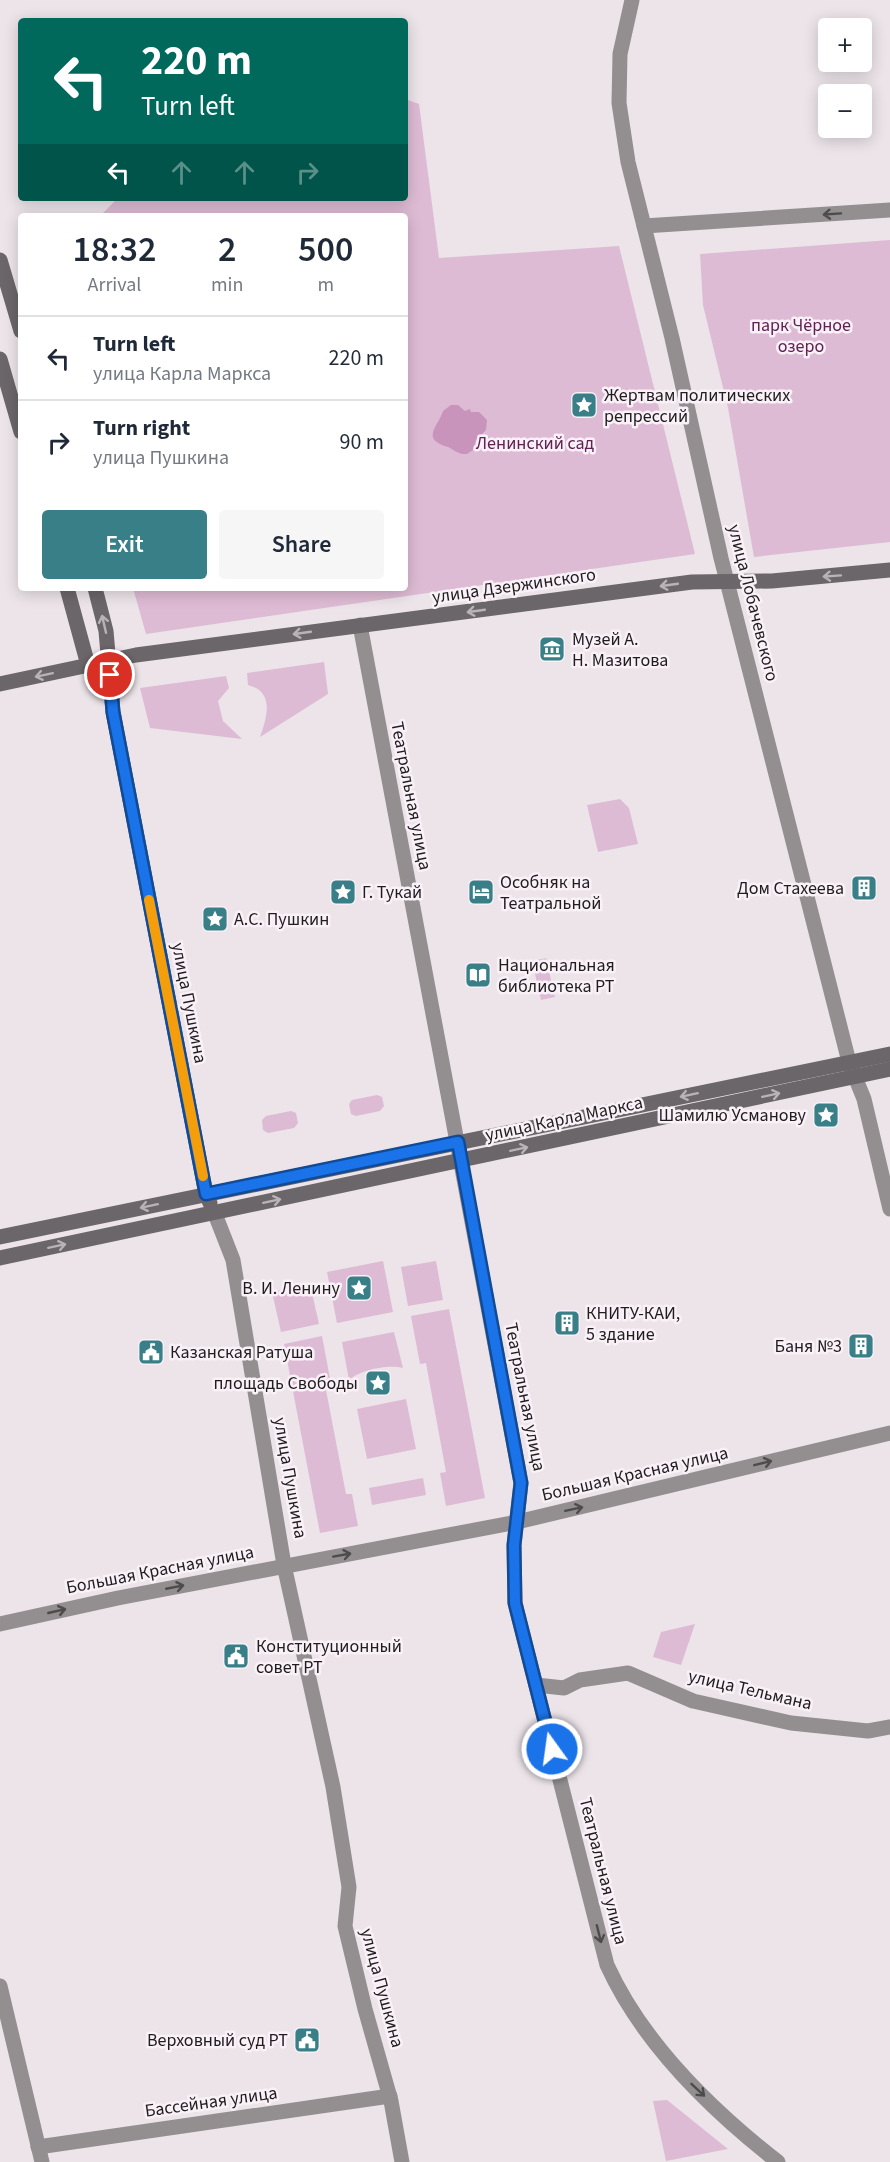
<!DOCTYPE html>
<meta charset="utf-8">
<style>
body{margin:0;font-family:"Source Sans 3",sans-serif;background:#f6f6f7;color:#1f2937;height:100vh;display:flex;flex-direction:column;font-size:22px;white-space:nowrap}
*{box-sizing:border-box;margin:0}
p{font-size:20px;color:#747a83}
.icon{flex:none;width:33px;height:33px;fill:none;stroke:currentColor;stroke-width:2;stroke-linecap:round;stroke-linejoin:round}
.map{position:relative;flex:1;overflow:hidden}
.panel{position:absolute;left:18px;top:213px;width:390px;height:378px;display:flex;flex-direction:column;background:#fff;border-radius:6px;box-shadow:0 3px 15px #0003}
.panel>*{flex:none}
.hud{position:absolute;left:18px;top:18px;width:390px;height:183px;border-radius:6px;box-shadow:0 3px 15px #0003;background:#00695c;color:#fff;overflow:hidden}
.tools{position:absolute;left:818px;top:18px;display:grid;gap:12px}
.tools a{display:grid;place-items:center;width:54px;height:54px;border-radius:6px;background:#fff;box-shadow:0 3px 15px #0003;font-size:30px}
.pin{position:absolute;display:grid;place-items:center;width:51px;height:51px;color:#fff;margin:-26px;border:3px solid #fff;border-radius:50%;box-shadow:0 2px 6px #0007}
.me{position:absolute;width:66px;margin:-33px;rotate:346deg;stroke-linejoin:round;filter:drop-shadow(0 0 4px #0008)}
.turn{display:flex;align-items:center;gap:21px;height:126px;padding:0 24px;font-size:27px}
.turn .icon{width:78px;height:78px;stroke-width:2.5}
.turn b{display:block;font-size:42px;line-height:51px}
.lanes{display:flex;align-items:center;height:57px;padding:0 24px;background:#0003;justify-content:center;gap:30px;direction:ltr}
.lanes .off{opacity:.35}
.eta{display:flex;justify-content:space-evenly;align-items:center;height:102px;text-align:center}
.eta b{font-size:36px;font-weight:600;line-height:42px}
.primary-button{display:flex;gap:12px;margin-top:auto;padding:12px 24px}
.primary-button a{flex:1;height:69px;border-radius:6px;background:#387f87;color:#fff;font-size:24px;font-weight:600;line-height:69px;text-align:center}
.primary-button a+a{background:#f6f6f7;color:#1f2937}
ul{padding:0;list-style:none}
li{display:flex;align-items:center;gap:18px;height:84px;padding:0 24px;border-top:2px solid #e0e1e3}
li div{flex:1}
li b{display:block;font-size:22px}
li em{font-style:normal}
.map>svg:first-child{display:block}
.green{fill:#debbd4}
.water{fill:#c994bb}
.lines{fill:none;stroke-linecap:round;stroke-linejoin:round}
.minor{stroke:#938f91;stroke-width:15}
.tertiary{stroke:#938f91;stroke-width:15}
.secondary{stroke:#6b6669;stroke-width:15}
.oneway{stroke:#4e4b4d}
.oneway2{stroke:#b9b2b7}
.route-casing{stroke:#114b97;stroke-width:15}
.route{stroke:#1a73e8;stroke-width:10}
.slow{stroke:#f59e0b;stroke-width:10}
.labels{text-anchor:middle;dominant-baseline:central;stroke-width:5;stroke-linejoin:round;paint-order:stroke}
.park-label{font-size:18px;fill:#602153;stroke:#f9f1f7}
.poi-label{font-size:18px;fill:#201d1f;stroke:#f9f1f7;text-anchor:start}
.street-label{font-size:18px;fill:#201d1f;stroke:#f9f1f7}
</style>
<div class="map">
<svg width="890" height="2162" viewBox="0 0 890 2162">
<rect width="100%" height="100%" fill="#ece4e9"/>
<g class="green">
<path d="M 405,99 L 419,104 L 439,258 L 619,246 L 695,554 L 146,634 L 133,588 L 405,588 L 405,216 L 100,216 L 118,198 L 405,198 Z"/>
<path d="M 890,240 L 890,542 L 754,557 L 728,408 L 703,305 L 700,254 Z"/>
<path d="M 324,662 L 328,694 L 260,737 C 267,717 275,692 248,685 L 247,673 Z"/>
<path d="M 226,676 L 229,688 L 218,701 L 223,721 L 242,739 L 150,728 L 140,688 Z"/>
<path d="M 620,799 L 629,808 L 638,844 L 598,852 L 587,805 Z"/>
<path d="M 546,958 L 555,997 L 541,1000 L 532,961 Z"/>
<path d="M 377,1095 L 382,1097 L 384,1106 L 380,1111 L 356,1116 L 351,1114 L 349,1104 L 352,1100 Z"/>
<path d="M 291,1111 L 296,1113 L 298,1123 L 294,1128 L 268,1133 L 263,1130 L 262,1120 L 266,1116 Z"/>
<path d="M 383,1261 L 393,1312 L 337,1323 L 327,1272 Z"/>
<path d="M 436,1261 L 443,1300 L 408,1306 L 401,1267 Z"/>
<path d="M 310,1284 L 319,1324 L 281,1332 L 272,1292 Z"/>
<path d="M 449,1309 L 485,1498 L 446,1506 L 440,1473 L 446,1472 L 426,1363 L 420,1364 L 411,1316 Z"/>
<path d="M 394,1332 L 403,1368 C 389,1364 360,1370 349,1380 L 342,1342 Z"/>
<path d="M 322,1336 L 331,1384 L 325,1385 L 346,1494 L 352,1494 L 358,1526 L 320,1533 L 284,1344 Z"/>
<path d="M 406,1399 L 416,1449 L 367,1459 L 357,1409 Z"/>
<path d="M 423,1478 L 426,1495 L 372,1505 L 369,1488 Z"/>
<path d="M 695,1624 L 681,1665 L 653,1657 L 661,1632 Z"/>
<path d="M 667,2100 L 728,2149 L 666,2161 L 653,2101 Z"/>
</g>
<path class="water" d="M 451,405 L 458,405 L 465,411 L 470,409 L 471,412 L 479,412 L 487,420 L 486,430 L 476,440 L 473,450 L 467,454 C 458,455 453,449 448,447 C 420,439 438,427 443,411 Z"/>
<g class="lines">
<g class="minor">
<path d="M 644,226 L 890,210"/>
<path d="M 360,625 L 521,1483 L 514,1545 L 515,1603 L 607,1965 C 643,2044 710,2109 778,2162"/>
<path d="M 215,1214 L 233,1260 L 284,1565 L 333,1787 L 349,1887 L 345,1926 L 365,2009 L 391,2101 L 402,2162"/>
<path d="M 536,1685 L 564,1688 L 580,1680 L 628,1673 L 693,1701 L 791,1723 L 868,1731 L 890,1727"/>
<path d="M 0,1986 L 42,2162"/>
<path d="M 38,2147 L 390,2096"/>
</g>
<g class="tertiary">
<path d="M 632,0 L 620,54 L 619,103 L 628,162 L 672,338 L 721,558 L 849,1062 L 864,1099 L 890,1209"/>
<path d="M 0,1624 L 118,1598 L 517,1522 L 890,1433"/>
</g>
<g class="secondary">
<path d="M 0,260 L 21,331"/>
<path d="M 0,359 L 21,432"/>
<path d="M 67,588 L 88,665"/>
<path d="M 95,588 L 106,631 L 113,712 L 206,1194 L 210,1203"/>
<path d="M 0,684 L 136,655 L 692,582 L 772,581 L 890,570"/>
<path d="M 0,1237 L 890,1054"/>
<path d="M 0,1258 L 890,1069"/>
</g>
</g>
<defs><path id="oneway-shaft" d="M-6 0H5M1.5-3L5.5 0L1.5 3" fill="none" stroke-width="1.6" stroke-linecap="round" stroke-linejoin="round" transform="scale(1.5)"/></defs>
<g class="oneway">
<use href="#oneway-shaft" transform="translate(832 214) rotate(176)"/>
<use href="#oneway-shaft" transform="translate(763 1463) rotate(-14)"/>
<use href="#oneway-shaft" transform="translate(574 1509) rotate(-12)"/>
<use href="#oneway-shaft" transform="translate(342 1555) rotate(-10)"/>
<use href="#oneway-shaft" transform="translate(175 1587) rotate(-11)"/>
<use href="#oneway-shaft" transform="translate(57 1611) rotate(-13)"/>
<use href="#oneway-shaft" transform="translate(599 1934) rotate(76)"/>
<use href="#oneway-shaft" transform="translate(698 2090) rotate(43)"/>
</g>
<g class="oneway2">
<use href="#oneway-shaft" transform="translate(832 576) rotate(176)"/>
<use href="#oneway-shaft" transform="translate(669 585) rotate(172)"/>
<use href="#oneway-shaft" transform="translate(476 611) rotate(172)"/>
<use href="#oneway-shaft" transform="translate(104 624) rotate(-103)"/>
<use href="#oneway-shaft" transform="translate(302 633) rotate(172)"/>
<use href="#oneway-shaft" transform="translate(44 675) rotate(168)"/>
<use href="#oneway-shaft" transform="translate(689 1095) rotate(168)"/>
<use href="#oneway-shaft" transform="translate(771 1095) rotate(-12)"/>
<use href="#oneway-shaft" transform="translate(519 1149) rotate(-12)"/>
<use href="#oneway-shaft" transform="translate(272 1201) rotate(-12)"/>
<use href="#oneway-shaft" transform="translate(149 1206) rotate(168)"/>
<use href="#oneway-shaft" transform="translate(57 1246) rotate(-12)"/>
</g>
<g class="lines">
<defs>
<path id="route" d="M 110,675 L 113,712 L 206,1194 L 458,1142 L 521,1483 L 514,1545 L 515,1603 L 552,1749"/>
</defs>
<use href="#route" class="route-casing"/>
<use href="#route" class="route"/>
<path class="slow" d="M 149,900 L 203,1176"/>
</g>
<defs>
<symbol id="sight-square" viewBox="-11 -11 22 22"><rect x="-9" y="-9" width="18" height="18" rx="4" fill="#387f87" stroke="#f9f1f7"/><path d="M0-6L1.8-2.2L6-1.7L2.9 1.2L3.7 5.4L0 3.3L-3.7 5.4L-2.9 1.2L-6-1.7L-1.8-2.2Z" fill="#fff"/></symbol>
<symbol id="museum-square" viewBox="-11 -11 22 22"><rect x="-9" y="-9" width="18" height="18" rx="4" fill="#387f87" stroke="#f9f1f7"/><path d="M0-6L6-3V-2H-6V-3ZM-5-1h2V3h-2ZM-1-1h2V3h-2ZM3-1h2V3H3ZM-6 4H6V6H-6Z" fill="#fff"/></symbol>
<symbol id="building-square" viewBox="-11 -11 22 22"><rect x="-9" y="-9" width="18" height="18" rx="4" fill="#387f87" stroke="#f9f1f7"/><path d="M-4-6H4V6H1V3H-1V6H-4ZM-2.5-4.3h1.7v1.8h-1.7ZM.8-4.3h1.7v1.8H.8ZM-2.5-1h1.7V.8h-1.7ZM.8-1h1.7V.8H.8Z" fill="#fff"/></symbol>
<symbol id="hotel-square" viewBox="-11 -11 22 22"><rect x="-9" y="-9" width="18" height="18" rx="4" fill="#387f87" stroke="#f9f1f7"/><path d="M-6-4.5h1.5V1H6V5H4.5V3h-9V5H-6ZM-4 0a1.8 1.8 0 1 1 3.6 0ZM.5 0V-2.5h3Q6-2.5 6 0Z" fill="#fff"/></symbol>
<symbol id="library-square" viewBox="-11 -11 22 22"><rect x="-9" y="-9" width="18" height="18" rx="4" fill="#387f87" stroke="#f9f1f7"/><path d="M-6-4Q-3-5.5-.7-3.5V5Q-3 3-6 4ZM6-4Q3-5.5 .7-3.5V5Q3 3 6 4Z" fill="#fff"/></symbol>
<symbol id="civic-square" viewBox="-11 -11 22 22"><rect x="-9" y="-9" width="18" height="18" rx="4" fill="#387f87" stroke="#f9f1f7"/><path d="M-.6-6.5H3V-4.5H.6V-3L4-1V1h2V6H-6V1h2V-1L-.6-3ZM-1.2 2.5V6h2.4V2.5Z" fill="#fff"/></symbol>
</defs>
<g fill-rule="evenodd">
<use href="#sight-square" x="569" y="390" width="30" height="30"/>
<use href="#museum-square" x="537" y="634" width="30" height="30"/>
<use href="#building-square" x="849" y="873" width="30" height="30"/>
<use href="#sight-square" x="328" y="877" width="30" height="30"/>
<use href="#hotel-square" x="466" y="877" width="30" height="30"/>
<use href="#sight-square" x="200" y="904" width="30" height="30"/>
<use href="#library-square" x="463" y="960" width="30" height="30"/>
<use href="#sight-square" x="811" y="1100" width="30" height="30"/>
<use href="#sight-square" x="344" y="1273" width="30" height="30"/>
<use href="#building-square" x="552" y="1308" width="30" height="30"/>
<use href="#building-square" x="846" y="1331" width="30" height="30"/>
<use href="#civic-square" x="136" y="1337" width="30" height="30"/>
<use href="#sight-square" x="363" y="1368" width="30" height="30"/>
<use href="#civic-square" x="221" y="1641" width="30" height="30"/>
<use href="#civic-square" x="292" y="2025" width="30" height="30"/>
</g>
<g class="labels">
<g class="park-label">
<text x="801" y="325">парк Чёрное<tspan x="801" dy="21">озеро</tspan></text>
<text x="535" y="443">Ленинский сад</text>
</g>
<g class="poi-label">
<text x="604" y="395">Жертвам политических<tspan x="604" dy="21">репрессий</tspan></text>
<text x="572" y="639">Музей А.<tspan x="572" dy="21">Н. Мазитова</tspan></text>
<text x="500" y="882">Особняк на<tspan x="500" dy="21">Театральной</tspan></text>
<text x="844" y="888" text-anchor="end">Дом Стахеева</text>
<text x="362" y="892">Г. Тукай</text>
<text x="234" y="919">А.С. Пушкин</text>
<text x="498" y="965">Национальная<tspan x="498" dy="21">библиотека РТ</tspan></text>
<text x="806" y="1115" text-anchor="end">Шамилю Усманову</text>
<text x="340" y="1288" text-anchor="end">В. И. Ленину</text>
<text x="586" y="1313">КНИТУ-КАИ,<tspan x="586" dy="21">5 здание</tspan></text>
<text x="842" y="1346" text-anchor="end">Баня №3</text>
<text x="170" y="1352">Казанская Ратуша</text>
<text x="358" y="1383" text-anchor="end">площадь Свободы</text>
<text x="256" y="1646">Конституционный<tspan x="256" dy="21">совет РТ</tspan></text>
<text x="288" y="2040" text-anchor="end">Верховный суд РТ</text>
</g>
<g class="street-label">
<text transform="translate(514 586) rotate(-8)">улица Дзержинского</text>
<text transform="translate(753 603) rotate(76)">улица Лобачевского</text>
<text transform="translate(411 796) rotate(79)">Театральная улица</text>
<text transform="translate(189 1003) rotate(79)">улица Пушкина</text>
<text transform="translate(564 1119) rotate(-12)">улица Карла Маркса</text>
<text transform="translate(525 1397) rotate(79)">Театральная улица</text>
<text transform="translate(635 1474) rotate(-13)">Большая Красная улица</text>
<text transform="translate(290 1478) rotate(80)">улица Пушкина</text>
<text transform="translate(160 1570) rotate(-11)">Большая Красная улица</text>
<text transform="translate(750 1690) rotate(13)">улица Тельмана</text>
<text transform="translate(603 1871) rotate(76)">Театральная улица</text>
<text transform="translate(382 1988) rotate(75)">улица Пушкина</text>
<text transform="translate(211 2102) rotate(-8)">Бассейная улица</text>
</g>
</g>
</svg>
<div class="tools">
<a>+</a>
<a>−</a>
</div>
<div class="pin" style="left:110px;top:675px;background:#d93025"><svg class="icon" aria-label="arrive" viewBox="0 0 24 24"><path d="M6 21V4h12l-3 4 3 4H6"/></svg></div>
<svg class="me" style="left:552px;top:1749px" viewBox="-20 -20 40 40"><circle r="17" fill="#1a73e8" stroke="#fff" stroke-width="3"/><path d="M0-11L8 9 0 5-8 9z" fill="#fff"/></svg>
<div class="hud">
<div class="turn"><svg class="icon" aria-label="left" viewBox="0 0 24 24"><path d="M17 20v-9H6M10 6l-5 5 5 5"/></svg><div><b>220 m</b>Turn left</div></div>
<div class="lanes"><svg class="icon" aria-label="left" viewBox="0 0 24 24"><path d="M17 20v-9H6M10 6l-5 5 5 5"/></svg><svg class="icon off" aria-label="ahead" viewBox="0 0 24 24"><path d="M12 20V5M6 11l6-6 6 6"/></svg><svg class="icon off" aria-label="ahead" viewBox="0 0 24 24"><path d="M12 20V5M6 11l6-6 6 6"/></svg><svg class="icon off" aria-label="right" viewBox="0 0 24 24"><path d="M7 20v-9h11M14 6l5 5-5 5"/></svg></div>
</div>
<section class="panel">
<div class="eta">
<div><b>18:32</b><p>Arrival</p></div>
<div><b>2</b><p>min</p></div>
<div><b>500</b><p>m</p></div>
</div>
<ul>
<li><svg class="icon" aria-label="left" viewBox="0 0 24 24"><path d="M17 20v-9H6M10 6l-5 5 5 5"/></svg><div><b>Turn left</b><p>улица Карла Маркса</p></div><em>220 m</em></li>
<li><svg class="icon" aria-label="right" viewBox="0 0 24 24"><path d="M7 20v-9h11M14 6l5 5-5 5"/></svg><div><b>Turn right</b><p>улица Пушкина</p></div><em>90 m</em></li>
</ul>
<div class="primary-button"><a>Exit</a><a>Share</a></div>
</section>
</div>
